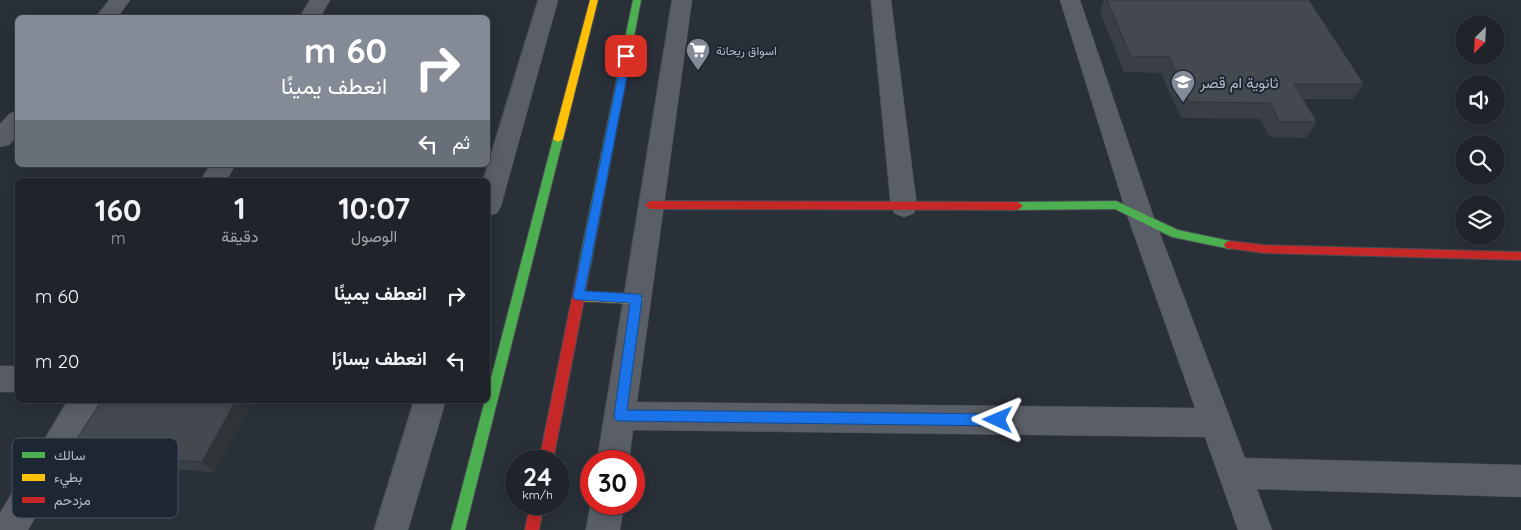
<!DOCTYPE html>
<html lang="ar">
<meta charset="utf-8">
<style>
body{margin:0;font-family:Quicksand,Vazirmatn,sans-serif;background:#2d3036;color:#f1f3f6;direction:rtl;height:100vh;display:flex;flex-direction:column;font-size:19px;white-space:nowrap}
*{box-sizing:border-box;margin:0}
p{font-size:16px;color:#a2a4a8}
.icon{flex:none;width:28px;height:28px;fill:none;stroke:currentColor;stroke-width:2;stroke-linecap:round;stroke-linejoin:round}
.map{position:relative;flex:1;overflow:hidden;direction:ltr}
.panel{position:absolute;left:15px;top:178px;width:475px;height:225px;display:flex;flex-direction:column;background:#20242a;border-radius:8px;box-shadow:0 2px 12px #0003,0 0 0 1px #3d4147;direction:rtl}
.panel>*{flex:none}
.hud{position:absolute;left:15px;top:15px;width:475px;height:152px;border-radius:8px;box-shadow:0 2px 12px #0003,0 0 0 1px #3d4147;direction:rtl;background:#848b96;color:#fff;overflow:hidden}
.needle{width:32px;rotate:204deg}
.tools{position:absolute;left:1455px;top:15px;display:grid;gap:10px}
.tools a{display:grid;place-items:center;width:50px;height:50px;border-radius:50%;background:#20242a;box-shadow:0 2px 12px #0003,0 0 0 1px #3d4147;font-size:25px}
.speed{position:absolute;left:505px;top:450px;display:flex;gap:10px;font-size:25px;font-weight:700;text-align:center}
.speed>*{display:grid;place-content:center;width:65px;height:65px;border-radius:50%;background:#20242a;box-shadow:0 2px 12px #0003,0 0 0 1px #3d4147;line-height:1}
.speed small{font-size:12px;font-weight:400}
.speed .limit{border:8px solid #d22;background:#fff;color:#111}
.pin{position:absolute;display:grid;place-items:center;width:42px;height:42px;color:#fff;margin:-21px;border-radius:10px;box-shadow:0 2px 8px #0006}
.me{position:absolute;width:55px;margin:-28px;rotate:271deg;stroke-linejoin:round;filter:drop-shadow(0 0 4px #0008)}
.turn{display:flex;align-items:center;gap:18px;height:105px;padding:0 20px;font-size:22px}
.turn .icon{width:65px;height:65px;stroke-width:2.5}
.turn b{display:block;font-size:35px;line-height:42px}
.then{display:flex;align-items:center;height:48px;padding:0 20px;background:#0003;gap:10px;font-size:19px}
.eta{display:flex;justify-content:space-evenly;align-items:center;height:85px;text-align:center}
.eta b{font-size:30px;font-weight:700;line-height:35px}
ul{padding:0;list-style:none}
li{display:flex;align-items:center;gap:15px;height:65px;padding:0 20px}
li div{flex:1}
li b{display:block;font-size:19px}
li em{font-style:normal}
.map>svg:first-child{display:block}
.lines{fill:none;stroke-linecap:round;stroke-linejoin:round}
.street-casing{stroke:#484c53;stroke-width:1}
.fast-casing{stroke:#484c53;stroke-width:2}
.slow-casing{stroke:#484c53;stroke-width:2}
.jam-casing{stroke:#484c53;stroke-width:2}
.street{fill:#5a5e66;fill-rule:evenodd}
.fast{fill:#4caf50;fill-rule:evenodd}
.slow{fill:#ffc107;fill-rule:evenodd}
.jam{fill:#c62828;fill-rule:evenodd}
.wall{fill:#3a3f45}
.shaded-wall{fill:#303338}
.building{fill:#444950;stroke:#303338}
.route{fill:#1a73e8;stroke:#114b97}
.labels{text-anchor:middle;dominant-baseline:central;stroke-width:4;stroke-linejoin:round;paint-order:stroke}
.far-poi-label{font-size:12px;fill:#b4bcc9;stroke:#1d2633;text-anchor:start}
.poi-label{font-size:15px;fill:#b4bcc9;stroke:#1d2633;text-anchor:start}
.key{fill:#1d2633;stroke:#4a5360;stroke-width:1}
.key-label{font-size:14px;fill:#b4bcc9}
</style>
<div class="map">
<svg width="1521" height="530" viewBox="0 0 1521 530">
<rect width="100%" height="100%" fill="#2a3038"/>
<g class="lines">
<defs>
<g id="street">
<path d="M 109,0 L 130,0 L 117,18 L 95,18 Z"/>
<path d="M 310,0 L 330,0 L 320,18 L 299,18 Z"/>
<path d="M 538,0 L 558,0 L 501,206 L 497,213 L 488,216 L 488,180 L 483,180 Z"/>
<path d="M 672,0 L 692,0 L 637,402 L 1195,408 L 1127,215 L 1060,0 L 1080,0 L 1153,215 L 1245,458 L 1521,465 L 1521,497 L 1257,489 L 1272,530 L 1238,530 L 1205,437 L 633,430 L 629,461 L 597,461 Z"/>
<path d="M 871,0 L 891,0 L 917,207 L 913,214 L 904,217 L 895,214 L 891,207 Z"/>
<path d="M 18,111 L 18,135 L 9,145 L 0,147 L 0,124 L 10,113 Z"/>
<path d="M 210,165 L 235,165 L 227,180 L 201,180 Z"/>
<rect x="0" y="366" width="18" height="26"/>
<path d="M 68,400 L 101,400 L 28,530 L 0,530 L 0,513 Z"/>
<path d="M 414,400 L 446,400 L 408,530 L 374,530 Z"/>
<path d="M 591,501 L 591,504 L 624,504 L 620,530 L 586,530 Z"/>
</g>
<g id="fast">
<path d="M 633,0 L 641,0 L 590,268 L 588,271 L 580,271 L 578,268 Z"/>
<path d="M 558,136 L 563,139 L 465,530 L 451,530 L 485,400 L 488,400 L 488,390 L 553,139 Z"/>
<path d="M 1116,201 L 1178,230 L 1230,241 L 1236,245 L 1230,249 L 1172,237 L 1115,209 L 1018,210 L 1013,206 L 1018,202 Z"/>
</g>
<g id="slow">
<path d="M 590,0 L 598,0 L 563,139 L 558,142 L 553,139 Z"/>
<path d="M 579,291 L 637,294 L 641,296 L 643,299 L 641,302 L 637,304 L 579,301 L 575,299 L 573,296 L 575,293 Z"/>
</g>
<g id="jam">
<path d="M 650,201 L 1018,202 L 1023,206 L 1018,210 L 650,209 L 645,205 Z"/>
<path d="M 1230,241 L 1264,245 L 1521,252 L 1521,260 L 1264,253 L 1226,248 L 1224,245 L 1226,242 Z"/>
<path d="M 584,264 L 588,265 L 590,268 L 553,461 L 539,461 L 578,268 L 580,265 Z"/>
<path d="M 530,504 L 544,504 L 539,530 L 525,530 Z"/>
</g>
</defs>
<use href="#street" class="street-casing"/>
<use href="#fast" class="fast-casing"/>
<use href="#slow" class="slow-casing"/>
<use href="#jam" class="jam-casing"/>
<use href="#street" class="street"/>
<use href="#fast" class="fast"/>
<use href="#slow" class="slow"/>
<use href="#jam" class="jam"/>
</g>
<g class="wall">
<path d="M 1104,0 L 1309,0 L 1364,84 L 1353,99 L 1303,99 L 1317,122 L 1306,138 L 1270,137 L 1260,119 L 1181,118 L 1161,73 L 1124,72 L 1100,12 Z"/>
<path d="M 102,400 L 253,400 L 215,472 L 85,464 L 68,453 Z"/>
</g>
<path class="shaded-wall" d="M 236,400 L 253,400 L 215,472 L 202,462 Z"/>
<g class="building">
<path d="M 1107,0 L 1309,0 L 1364,84 L 1294,84 L 1317,122 L 1280,122 L 1270,103 L 1189,102 L 1169,57 L 1131,57 Z"/>
<path d="M 102,400 L 236,400 L 202,462 L 68,453 Z"/>
</g>
<path class="route" d="M 626,53 L 631,56 L 585,291 L 637,294 L 641,295 L 642,299 L 627,410 L 998,414 L 1003,416 L 1005,420 L 1003,424 L 998,426 L 620,421 L 615,420 L 614,416 L 630,303 L 579,300 L 574,299 L 573,296 L 622,56 Z"/>
<defs>
<symbol id="supermarket-pin" viewBox="-11 -11 22 30"><path d="M0 17L-7.5 6A9.5 9.5 0 1 1 7.5 6Z" fill="#848b96" stroke="#1d2633"/><path d="M-6-5.5h2.5l.6 2H6L4.5 2H-2.5L-4.4-4H-6ZM-1.5 3.2a1.3 1.3 0 1 0 .1 0ZM3 3.2a1.3 1.3 0 1 0 .1 0Z" fill="#fff"/></symbol>
<symbol id="school-pin" viewBox="-11 -11 22 30"><path d="M0 17L-7.5 6A9.5 9.5 0 1 1 7.5 6Z" fill="#848b96" stroke="#1d2633"/><path d="M0-5L7-2L0 1L-7-2ZM-4 1L0 2.5L4 1V4Q0 6-4 4Z" fill="#fff"/></symbol>
</defs>
<g fill-rule="evenodd">
<use href="#supermarket-pin" x="684" y="36" width="28" height="38"/>
<use href="#school-pin" x="1169" y="68" width="28" height="38"/>
</g>
<g class="labels">
<g class="far-poi-label">
<text x="716" y="50">اسواق ريحانة</text>
</g>
<g class="poi-label">
<text x="1200" y="82">ثانوية ام قصر</text>
</g>
</g>
<rect x="12" y="438" width="166" height="80" rx="8" class="key"/>
<rect x="22" y="452" width="23" height="6" fill="#4caf50"/>
<rect x="22" y="474" width="23" height="7" fill="#ffc107"/>
<rect x="22" y="497" width="23" height="6" fill="#c62828"/>
<g class="key-label">
<text x="54" y="460">سالك</text>
<text x="54" y="482">بطيء</text>
<text x="54" y="505">مزدحم</text>
</g>
</svg>
<div class="tools">
<a><svg class="needle" viewBox="-14 -14 28 28"><path d="M0-13l5 13h-10z" fill="#e53935"/><path d="M0 13l5-13h-10z" fill="#a2a4a8"/></svg></a>
<a><svg class="icon" aria-label="sound" viewBox="0 0 24 24"><path d="M4 9h4l5-4v14l-5-4H4zM17 9q2 3 0 6"/></svg></a>
<a><svg class="icon" aria-label="search" viewBox="0 0 24 24"><circle cx="10" cy="10" r="6"/><path d="M15 15l6 6"/></svg></a>
<a><svg class="icon" aria-label="layers" viewBox="0 0 24 24"><path d="M12 4l9 5-9 5-9-5zM3 14l9 5 9-5"/></svg></a>
</div>
<div class="speed"><div>24<small>km/h</small></div><div class="limit">30</div></div>
<div class="pin" style="left:626px;top:56px;background:#d93025"><svg class="icon" aria-label="arrive" viewBox="0 0 24 24"><path d="M6 21V4h12l-3 4 3 4H6"/></svg></div>
<svg class="me" style="left:998px;top:420px" viewBox="-20 -20 40 40"><path d="M0-17L14 15 0 8-14 15z" fill="#1a73e8" stroke="#fff" stroke-width="4"/></svg>
<div class="hud">
<div class="turn"><svg class="icon" aria-label="right" viewBox="0 0 24 24"><path d="M7 20v-9h11M14 6l5 5-5 5"/></svg><div><b>60 m</b>انعطف يمينًا</div></div>
<div class="then">ثم<svg class="icon" aria-label="left" viewBox="0 0 24 24"><path d="M17 20v-9H6M10 6l-5 5 5 5"/></svg></div>
</div>
<section class="panel">
<div class="eta">
<div><b>10:07</b><p>الوصول</p></div>
<div><b>1</b><p>دقيقة</p></div>
<div><b>160</b><p>m</p></div>
</div>
<ul>
<li><svg class="icon" aria-label="right" viewBox="0 0 24 24"><path d="M7 20v-9h11M14 6l5 5-5 5"/></svg><div><b>انعطف يمينًا</b></div><em>60 m</em></li>
<li><svg class="icon" aria-label="left" viewBox="0 0 24 24"><path d="M17 20v-9H6M10 6l-5 5 5 5"/></svg><div><b>انعطف يسارًا</b></div><em>20 m</em></li>
</ul>
</section>
</div>
